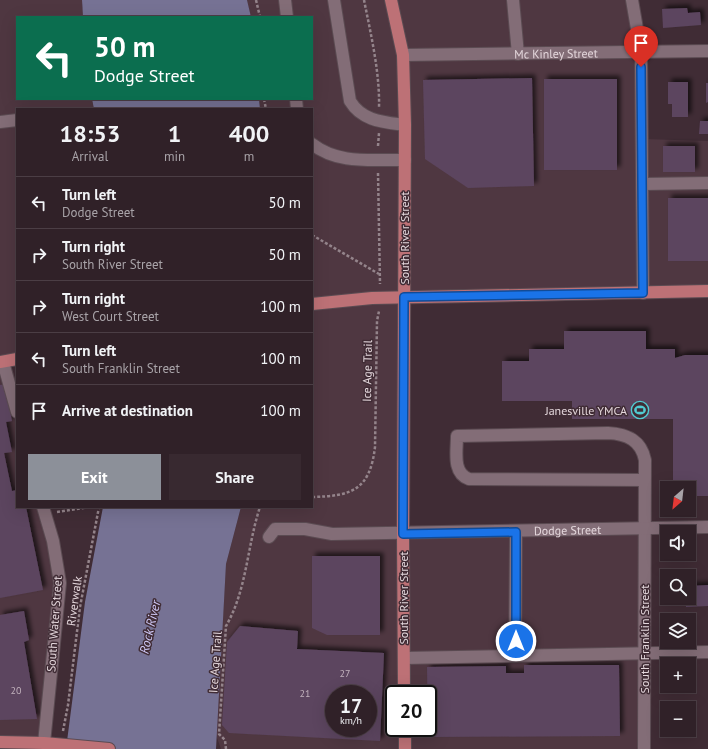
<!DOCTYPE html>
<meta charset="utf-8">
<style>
body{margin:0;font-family:"PT Sans",sans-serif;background:#382930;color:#f1f3f6;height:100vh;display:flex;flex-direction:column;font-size:15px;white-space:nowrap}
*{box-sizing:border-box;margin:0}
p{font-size:13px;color:#a8a3a8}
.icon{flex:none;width:22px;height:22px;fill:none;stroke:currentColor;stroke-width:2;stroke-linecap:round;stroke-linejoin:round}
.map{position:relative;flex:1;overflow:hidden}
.side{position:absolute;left:16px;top:108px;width:297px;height:400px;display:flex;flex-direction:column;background:#302128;border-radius:0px;box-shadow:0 4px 16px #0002,0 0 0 1px #4b3e45}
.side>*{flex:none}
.hud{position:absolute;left:16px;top:16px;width:297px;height:84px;border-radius:0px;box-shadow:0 4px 16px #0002,0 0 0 1px #4b3e45;background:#0b6e4f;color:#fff;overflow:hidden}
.needle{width:26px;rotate:208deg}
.fabs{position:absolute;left:660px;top:481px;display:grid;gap:8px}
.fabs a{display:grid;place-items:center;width:36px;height:36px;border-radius:0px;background:#302128;box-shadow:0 4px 16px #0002,0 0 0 1px #4b3e45;font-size:20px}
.speed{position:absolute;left:325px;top:685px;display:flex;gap:8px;font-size:20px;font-weight:700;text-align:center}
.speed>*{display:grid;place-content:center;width:52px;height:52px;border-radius:50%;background:#302128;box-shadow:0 4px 16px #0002,0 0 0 1px #4b3e45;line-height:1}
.speed small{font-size:10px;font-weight:400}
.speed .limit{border:2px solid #111;border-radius:6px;background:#fff;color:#111}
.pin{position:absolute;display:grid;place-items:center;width:34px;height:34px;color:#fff;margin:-41px -17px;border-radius:50% 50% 50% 0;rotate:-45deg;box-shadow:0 0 4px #0007}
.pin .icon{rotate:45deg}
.me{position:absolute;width:44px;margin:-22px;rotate:0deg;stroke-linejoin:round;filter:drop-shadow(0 0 3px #0008)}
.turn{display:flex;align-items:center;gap:14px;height:84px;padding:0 12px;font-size:18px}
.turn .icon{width:52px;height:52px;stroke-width:2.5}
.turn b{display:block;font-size:28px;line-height:34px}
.eta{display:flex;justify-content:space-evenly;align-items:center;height:68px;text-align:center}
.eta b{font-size:24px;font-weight:800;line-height:28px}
.button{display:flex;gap:8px;margin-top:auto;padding:8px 12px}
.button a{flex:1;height:46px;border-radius:0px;background:#8c9099;color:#fff;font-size:16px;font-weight:800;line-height:46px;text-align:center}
.button a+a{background:#382930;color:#f1f3f6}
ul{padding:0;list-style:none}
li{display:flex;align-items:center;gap:12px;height:52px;padding:0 12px;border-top:1px solid #4b3e45}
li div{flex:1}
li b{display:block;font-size:15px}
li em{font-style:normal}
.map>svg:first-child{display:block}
.built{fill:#4f3741;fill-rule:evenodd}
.water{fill:#767294}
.building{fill:#5b455f;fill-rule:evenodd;filter:url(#shadow)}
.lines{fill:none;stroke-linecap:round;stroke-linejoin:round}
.minor-casing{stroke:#5b4b52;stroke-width:14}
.major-casing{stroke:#5b4b52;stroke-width:14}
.path{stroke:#94848b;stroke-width:2.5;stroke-dasharray:3 2;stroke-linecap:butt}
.minor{stroke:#836d77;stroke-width:12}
.major{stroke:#bd7176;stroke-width:12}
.route-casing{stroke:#114b97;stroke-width:10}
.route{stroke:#1a73e8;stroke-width:7}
.labels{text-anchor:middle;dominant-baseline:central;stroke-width:3;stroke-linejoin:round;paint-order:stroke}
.number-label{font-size:10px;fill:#c2b2bd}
.street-label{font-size:12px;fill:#e4d7dc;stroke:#402c35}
.poi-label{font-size:12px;fill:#e4d7dc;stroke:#402c35;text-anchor:end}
.water-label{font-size:13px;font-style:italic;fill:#d1cbfa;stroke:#402c35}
</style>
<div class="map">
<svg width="708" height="749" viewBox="0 0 708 749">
<defs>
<filter id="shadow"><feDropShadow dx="3.5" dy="-3.5" stdDeviation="2" flood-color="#0009"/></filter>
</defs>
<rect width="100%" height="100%" fill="#402c35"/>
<g class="built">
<path d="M 0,0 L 82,0 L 83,17 L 17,17 L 17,99 L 92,99 L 94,109 L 17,109 L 17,359 L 4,362 L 17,412 L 17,507 L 43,507 L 59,573 L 44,743 L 66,749 L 0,749 Z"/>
<path d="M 247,0 L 632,0 L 643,139 L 708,141 L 708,291 L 404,297 L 403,534 L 644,529 L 644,749 L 221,749 L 216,735 L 226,564 L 241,507 L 312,507 L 312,109 L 260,109 L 259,99 L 312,99 L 312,17 L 251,17 ZM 334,694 L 368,694 L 368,728 L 334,728 ZM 394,694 L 428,694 L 428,728 L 394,728 Z"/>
</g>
<g class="water">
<path d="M 82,0 L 247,0 L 251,17 L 83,17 Z"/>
<path d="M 92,99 L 259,99 L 260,109 L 94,109 Z"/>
<path d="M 103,507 L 241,507 L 226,564 L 216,749 L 66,749 L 85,602 Z"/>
</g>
<g class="building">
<path d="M 687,8 L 688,13 L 700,12 L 701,25 L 663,28 L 662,9 Z"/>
<path d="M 532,78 L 534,186 L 468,188 L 425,159 L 423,80 Z"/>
<rect x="544" y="79" width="73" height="91"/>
<path d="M 668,82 L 688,82 L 688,117 L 672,117 L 672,104 L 668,104 Z"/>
<path d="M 706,83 L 708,83 L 708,102 L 706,103 Z"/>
<path d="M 700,121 L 708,121 L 708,134 L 699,134 Z"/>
<rect x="663" y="146" width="32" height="26"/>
<rect x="668" y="198" width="40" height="63"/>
<path d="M 564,331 L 646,331 L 646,349 L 675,349 L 675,358 L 685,355 L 708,355 L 708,496 L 689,496 L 689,488 L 673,488 L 673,419 L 572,419 L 572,401 L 502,401 L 502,361 L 529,361 L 529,349 L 564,349 Z"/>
<path d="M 5,384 L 12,421 L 6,422 L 12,452 L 4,453 L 12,491 L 17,490 L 17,507 L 26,507 L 43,590 L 0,598 L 0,385 Z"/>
<path d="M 312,556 L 380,556 L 380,635 L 327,635 L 312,628 Z"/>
<path d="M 708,585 L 708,606 L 686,607 L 686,598 L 689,598 L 689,586 Z"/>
<path d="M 24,611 L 29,640 L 24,642 L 37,719 L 0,720 L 0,615 Z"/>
<path d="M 240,626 L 298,631 L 297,649 L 384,653 L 380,741 L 229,733 L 222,725 L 227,642 ZM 334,694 L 368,694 L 368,728 L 334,728 Z"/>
<path d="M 524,665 L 619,665 L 620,736 L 428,737 L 427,667 L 506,666 L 506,673 L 524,673 Z"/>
</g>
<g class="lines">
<defs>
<g id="minor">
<path d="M 285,0 L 287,17"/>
<path d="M 334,0 L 350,101 C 362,121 383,122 405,125"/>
<path d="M 513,0 L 518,54"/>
<path d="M 632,0 L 641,52 L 643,293"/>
<path id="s1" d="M 403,55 L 708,51"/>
<path d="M 296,99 L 297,109"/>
<path d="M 0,122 L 17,120"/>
<path d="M 312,144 C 339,165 372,159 405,160"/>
<path d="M 643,184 L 708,183"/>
<path d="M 3,362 L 17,412"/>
<path d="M 644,480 L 469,479 C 452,473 457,451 457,436 L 608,433 C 627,434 641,440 645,460 L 644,749"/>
<path d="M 43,507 L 53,541 L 60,583 L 44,743"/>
<path id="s2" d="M 269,537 L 275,529 L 305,529 L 332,534 L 708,527"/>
<path d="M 515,656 L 516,532"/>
<path d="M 404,658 L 708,652"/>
</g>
<g id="major">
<path d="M 391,0 L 403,55 L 405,125 L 403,534 L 404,694"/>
<path d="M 312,304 L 372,298 L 708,291"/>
<path d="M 0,362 L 17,359"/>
<path d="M 405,728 L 405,749"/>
<path d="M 0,742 L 44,743 L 109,749"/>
</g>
</defs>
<use href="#minor" class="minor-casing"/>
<use href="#major" class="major-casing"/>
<g class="path">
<path d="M 256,0 L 260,17"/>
<path d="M 364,0 C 371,35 380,73 379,108"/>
<path d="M 264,99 L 266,109"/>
<path d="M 378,146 L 379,133"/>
<path d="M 378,173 L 380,284"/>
<path d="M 312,235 L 379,274"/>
<path d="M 312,497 C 352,496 370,490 375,447 L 377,321 L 379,311"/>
<path d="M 57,512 L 90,507"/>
<path d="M 63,731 L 68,705 L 80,607 L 99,507"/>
<path d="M 226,749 L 225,740 L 219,734 L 226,626 C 247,590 247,546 260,507"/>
</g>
<use href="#minor" class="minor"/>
<use href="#major" class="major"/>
</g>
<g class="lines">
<defs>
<path id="route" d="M 516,641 L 516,532 L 403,534 L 404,297 L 643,293 L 641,67"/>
</defs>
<use href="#route" class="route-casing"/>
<use href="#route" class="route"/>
</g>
<defs>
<symbol id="stadium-ring" viewBox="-11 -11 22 22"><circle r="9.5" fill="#402c35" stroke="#51ccd3" stroke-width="1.5"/><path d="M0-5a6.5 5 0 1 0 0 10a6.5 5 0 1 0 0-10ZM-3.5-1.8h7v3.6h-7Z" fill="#51ccd3"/></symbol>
</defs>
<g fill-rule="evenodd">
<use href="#stadium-ring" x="630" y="400" width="20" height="20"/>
</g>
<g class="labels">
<g class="number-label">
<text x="345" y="673">27</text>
<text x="16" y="690">20</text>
<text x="305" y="693">21</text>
</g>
<g class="street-label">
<text stroke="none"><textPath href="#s1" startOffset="153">Mc Kinley Street</textPath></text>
<text transform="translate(404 238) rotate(-90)">South River Street</text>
<text transform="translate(367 371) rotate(-89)">Ice Age Trail</text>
<text stroke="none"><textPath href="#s2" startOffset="303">Dodge Street</textPath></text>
<text transform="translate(403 598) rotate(-90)">South River Street</text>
<text transform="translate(74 601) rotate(-82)">Riverwalk</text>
<text transform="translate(54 624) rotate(-86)">South Water Street</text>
<text transform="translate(644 639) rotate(-90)">South Franklin Street</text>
<text transform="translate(215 662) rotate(-86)">Ice Age Trail</text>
</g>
<g class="poi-label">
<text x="627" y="410">Janesville YMCA</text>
</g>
<g class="water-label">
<text transform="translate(150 627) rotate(-77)">Rock River</text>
</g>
</g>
</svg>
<div class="fabs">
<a><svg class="needle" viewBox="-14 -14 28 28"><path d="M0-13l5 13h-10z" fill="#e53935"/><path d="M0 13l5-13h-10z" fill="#a8a3a8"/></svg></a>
<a><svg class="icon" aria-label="sound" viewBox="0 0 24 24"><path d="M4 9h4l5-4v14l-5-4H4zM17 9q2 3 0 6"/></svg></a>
<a><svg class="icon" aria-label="search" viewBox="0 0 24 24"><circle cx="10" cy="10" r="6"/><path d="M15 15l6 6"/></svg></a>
<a><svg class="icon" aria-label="layers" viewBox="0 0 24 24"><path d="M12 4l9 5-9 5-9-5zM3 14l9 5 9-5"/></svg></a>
<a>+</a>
<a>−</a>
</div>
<div class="speed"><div>17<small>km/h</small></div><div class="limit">20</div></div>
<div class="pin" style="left:641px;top:67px;background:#d93025"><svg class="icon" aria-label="arrive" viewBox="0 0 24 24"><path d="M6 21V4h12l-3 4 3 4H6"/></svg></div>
<svg class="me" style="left:516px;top:641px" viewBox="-20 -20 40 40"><circle r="17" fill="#1a73e8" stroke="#fff" stroke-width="3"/><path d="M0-11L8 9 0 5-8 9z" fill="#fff"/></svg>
<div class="hud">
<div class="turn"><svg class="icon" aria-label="left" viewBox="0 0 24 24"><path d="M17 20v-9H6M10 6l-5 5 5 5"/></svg><div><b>50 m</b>Dodge Street</div></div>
</div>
<section class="side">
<div class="eta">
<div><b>18:53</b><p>Arrival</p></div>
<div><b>1</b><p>min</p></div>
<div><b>400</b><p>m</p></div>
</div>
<ul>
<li><svg class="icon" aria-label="left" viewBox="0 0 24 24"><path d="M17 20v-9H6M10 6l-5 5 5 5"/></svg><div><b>Turn left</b><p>Dodge Street</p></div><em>50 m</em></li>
<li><svg class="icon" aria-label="right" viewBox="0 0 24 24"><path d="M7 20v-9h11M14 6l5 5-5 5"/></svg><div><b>Turn right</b><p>South River Street</p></div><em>50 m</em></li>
<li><svg class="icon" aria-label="right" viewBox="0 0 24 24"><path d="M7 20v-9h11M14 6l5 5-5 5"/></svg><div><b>Turn right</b><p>West Court Street</p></div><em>100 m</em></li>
<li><svg class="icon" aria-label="left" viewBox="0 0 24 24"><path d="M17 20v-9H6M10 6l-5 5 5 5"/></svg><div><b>Turn left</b><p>South Franklin Street</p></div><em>100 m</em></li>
<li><svg class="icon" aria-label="arrive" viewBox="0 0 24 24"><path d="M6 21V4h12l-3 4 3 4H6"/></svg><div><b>Arrive at destination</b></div><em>100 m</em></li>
</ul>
<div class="button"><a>Exit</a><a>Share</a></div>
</section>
</div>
